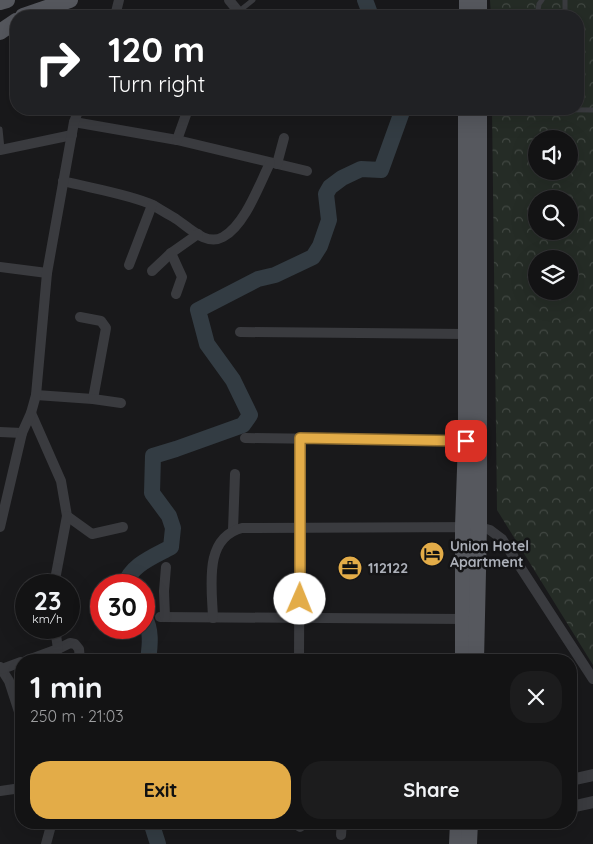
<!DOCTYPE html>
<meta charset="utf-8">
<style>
body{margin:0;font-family:Quicksand,sans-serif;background:#1c1c1d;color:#f1f3f6;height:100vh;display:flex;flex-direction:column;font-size:19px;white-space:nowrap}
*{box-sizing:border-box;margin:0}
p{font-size:16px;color:#9d9ea0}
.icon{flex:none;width:28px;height:28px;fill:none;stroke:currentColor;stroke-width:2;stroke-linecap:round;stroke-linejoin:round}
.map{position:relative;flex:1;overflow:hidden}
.panel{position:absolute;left:15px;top:654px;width:562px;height:175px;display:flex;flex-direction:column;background:#131314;border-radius:20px;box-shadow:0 5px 20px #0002,0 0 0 1px #323234}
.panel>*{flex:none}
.guide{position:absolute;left:10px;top:10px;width:574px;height:105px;border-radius:20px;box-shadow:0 5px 20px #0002,0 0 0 1px #323234;background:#202124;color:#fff;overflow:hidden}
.controls{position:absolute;left:528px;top:130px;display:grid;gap:10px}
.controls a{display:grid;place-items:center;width:50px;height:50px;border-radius:50%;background:#131314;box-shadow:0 5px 20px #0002,0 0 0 1px #323234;font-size:25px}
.speed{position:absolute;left:15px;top:574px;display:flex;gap:10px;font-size:25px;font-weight:700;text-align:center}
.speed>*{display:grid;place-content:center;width:65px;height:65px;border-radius:50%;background:#131314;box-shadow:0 5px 20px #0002,0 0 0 1px #323234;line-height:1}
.speed small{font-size:12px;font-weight:400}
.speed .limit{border:8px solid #d22;background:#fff;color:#111}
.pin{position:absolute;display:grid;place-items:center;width:42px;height:42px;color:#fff;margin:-21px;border-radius:10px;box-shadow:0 2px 8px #0006}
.me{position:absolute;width:55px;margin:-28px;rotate:1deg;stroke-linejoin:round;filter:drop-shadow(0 0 4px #0008)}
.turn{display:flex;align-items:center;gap:18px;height:105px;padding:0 15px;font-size:22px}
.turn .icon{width:65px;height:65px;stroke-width:2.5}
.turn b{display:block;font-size:35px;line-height:42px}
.round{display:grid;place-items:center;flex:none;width:52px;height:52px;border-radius:20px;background:#1c1c1d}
.overview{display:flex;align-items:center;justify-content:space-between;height:85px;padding:0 15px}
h1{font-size:30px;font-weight:800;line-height:38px}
.action{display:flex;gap:10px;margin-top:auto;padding:10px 15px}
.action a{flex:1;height:58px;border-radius:20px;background:#e3ac48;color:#111;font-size:20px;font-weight:800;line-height:58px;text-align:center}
.action a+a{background:#1c1c1d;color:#f1f3f6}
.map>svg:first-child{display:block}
.park{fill:url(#park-crowns);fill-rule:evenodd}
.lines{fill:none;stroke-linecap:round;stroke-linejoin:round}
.river{stroke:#333c43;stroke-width:16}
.service{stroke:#3a3b3f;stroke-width:5}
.minor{stroke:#3a3b3f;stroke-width:10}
.tertiary{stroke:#3a3b3f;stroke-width:12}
.primary{stroke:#56585e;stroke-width:16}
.route-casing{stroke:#94702f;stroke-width:12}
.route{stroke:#e3ac48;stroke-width:9}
.labels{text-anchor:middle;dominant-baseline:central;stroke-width:5;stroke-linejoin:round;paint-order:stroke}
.poi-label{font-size:14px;font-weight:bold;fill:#acb0b9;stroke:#141416;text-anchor:start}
</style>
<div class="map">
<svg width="593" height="844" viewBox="0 0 593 844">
<defs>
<pattern id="park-crowns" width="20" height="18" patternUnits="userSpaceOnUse" patternTransform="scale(1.25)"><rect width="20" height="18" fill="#252c26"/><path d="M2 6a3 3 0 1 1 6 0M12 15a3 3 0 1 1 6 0" fill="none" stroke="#424843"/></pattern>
</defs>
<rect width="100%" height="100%" fill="#19191b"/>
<path class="park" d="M 490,0 L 593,0 L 593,665 L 497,510 L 492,109 L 578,109 L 578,16 L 491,16 ZM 536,139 L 569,139 L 569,171 L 536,171 ZM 536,199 L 569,199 L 569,231 L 536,231 ZM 536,259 L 569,259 L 569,291 L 536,291 Z"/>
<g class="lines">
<g class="river">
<path d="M 365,0 L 371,16"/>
<path d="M 125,585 C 130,565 155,556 171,547 L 173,528 L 169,516 L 152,493 L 153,456 L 176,449 L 243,425 L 250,415 L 233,380 L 207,344 L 198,310 L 258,279 L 275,275 L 313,257 L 320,246 L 329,220 L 326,194 L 330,187 L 342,178 L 361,169 L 381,170 L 403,109"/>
<path d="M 144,617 C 152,629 150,646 148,660"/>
<path d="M 151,822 L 158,844"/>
</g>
<g class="service">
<path d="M 238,12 L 253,0"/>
<path d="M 537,16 L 539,4 L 542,0"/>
<path d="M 565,16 L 565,0"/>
<path d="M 483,109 L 593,110"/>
<path d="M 0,129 L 2,149"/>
</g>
<g class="minor">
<path d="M 229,0 L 242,16"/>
<path d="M 115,16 L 119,0"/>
<path d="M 356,109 L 363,111"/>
<path d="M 74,122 L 177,140 L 307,171"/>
<path d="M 177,140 L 188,109"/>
<path d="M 0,150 L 72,135"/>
<path d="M 277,164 L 284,138"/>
<path d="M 63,181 C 90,188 129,194 153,205 C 159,209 166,213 173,217 C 187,225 205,247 223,237 C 245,225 259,185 270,163"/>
<path d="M 129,265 L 152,205"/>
<path d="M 0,267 L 47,273"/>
<path d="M 152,271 L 171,253"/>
<path d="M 176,294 L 182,277 L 171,253 L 198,234"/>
<path d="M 240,332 L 466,334"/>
<path d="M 36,395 L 93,399 L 106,328 L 101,321 L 80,317"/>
<path d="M 93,399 L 121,403"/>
<path d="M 31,413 L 61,481 L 67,516 L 54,585"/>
<path d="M 0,432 L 22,433"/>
<path d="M 245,438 L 466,441"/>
<path d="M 67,516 L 92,534 L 123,527"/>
<path d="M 0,527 L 22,433 L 31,413 L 36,395 L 47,273 L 74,122 L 79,109"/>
<path d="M 233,530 L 235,474"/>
<path d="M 160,617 L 464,619"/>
<path d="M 165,617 L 164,591 L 166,567"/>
<path d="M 213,618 C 212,587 203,538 242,528 L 479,527 L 490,530 L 502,539 L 593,679"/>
<path d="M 58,649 L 70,643 L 75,644 L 79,649 L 80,660"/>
<path d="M 28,660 L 58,649 L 55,628"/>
<path d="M 299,660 L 300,438"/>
<path d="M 0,667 L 9,681 L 21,718"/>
<path d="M 2,669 L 21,662"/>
<path d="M 0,791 L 21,788"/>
<path d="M 300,827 L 300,822"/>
<path d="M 341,835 L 342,822"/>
<path d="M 46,844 L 52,822"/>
</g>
<g class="tertiary">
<path d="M 571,780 L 593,775"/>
<path d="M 571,807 L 593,802"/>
</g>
<g class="primary">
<path d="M 0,2 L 7,0"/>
<path d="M 23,16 L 70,0"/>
<path d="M 467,16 L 467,0"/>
<path d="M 479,16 L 479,0"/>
<path d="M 0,32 L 16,21"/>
<path d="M 463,660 L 463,526 L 466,441 L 466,109"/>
<path d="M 476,660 L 479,527 L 479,109"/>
<path d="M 457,844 L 458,822"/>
<path d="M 469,844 L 470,822"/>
</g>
</g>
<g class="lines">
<defs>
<path id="route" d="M 300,599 L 300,438 L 466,441"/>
</defs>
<use href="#route" class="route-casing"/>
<use href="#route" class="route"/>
</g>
<defs>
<symbol id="hotel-disc" viewBox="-11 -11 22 22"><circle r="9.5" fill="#e3ac48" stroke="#141416"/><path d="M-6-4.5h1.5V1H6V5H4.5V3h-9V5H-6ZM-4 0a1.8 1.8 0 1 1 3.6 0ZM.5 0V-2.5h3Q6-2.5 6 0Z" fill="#111"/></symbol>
<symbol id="office-disc" viewBox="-11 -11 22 22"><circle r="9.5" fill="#e3ac48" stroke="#141416"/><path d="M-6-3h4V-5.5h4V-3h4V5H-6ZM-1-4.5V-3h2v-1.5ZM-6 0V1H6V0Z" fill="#111"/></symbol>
</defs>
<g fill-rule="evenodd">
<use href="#hotel-disc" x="418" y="540" width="28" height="28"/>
<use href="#office-disc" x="336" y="554" width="28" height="28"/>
</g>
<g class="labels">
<g class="poi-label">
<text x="450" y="546">Union Hotel<tspan x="450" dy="16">Apartment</tspan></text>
<text x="368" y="568">112122</text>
</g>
</g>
</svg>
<div class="controls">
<a><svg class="icon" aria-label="sound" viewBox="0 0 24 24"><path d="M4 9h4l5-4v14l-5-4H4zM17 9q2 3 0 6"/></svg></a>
<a><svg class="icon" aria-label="search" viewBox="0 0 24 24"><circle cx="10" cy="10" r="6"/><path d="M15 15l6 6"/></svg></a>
<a><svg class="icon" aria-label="layers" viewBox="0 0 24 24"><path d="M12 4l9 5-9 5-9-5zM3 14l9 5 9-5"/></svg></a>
</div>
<div class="speed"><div>23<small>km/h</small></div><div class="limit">30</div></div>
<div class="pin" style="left:466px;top:441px;background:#d93025"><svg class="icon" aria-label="arrive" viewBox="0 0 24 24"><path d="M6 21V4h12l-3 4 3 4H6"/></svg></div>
<svg class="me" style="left:300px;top:599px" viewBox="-20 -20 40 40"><circle r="19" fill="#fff"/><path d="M0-13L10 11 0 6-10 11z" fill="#e3ac48"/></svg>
<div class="guide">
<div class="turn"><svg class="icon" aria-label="right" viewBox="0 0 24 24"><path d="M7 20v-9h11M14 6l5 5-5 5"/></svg><div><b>120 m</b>Turn right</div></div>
</div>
<section class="panel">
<div class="overview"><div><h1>1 min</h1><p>250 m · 21:03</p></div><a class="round"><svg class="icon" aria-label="close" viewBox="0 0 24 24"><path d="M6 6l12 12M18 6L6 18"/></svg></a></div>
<div class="action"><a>Exit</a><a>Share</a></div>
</section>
</div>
